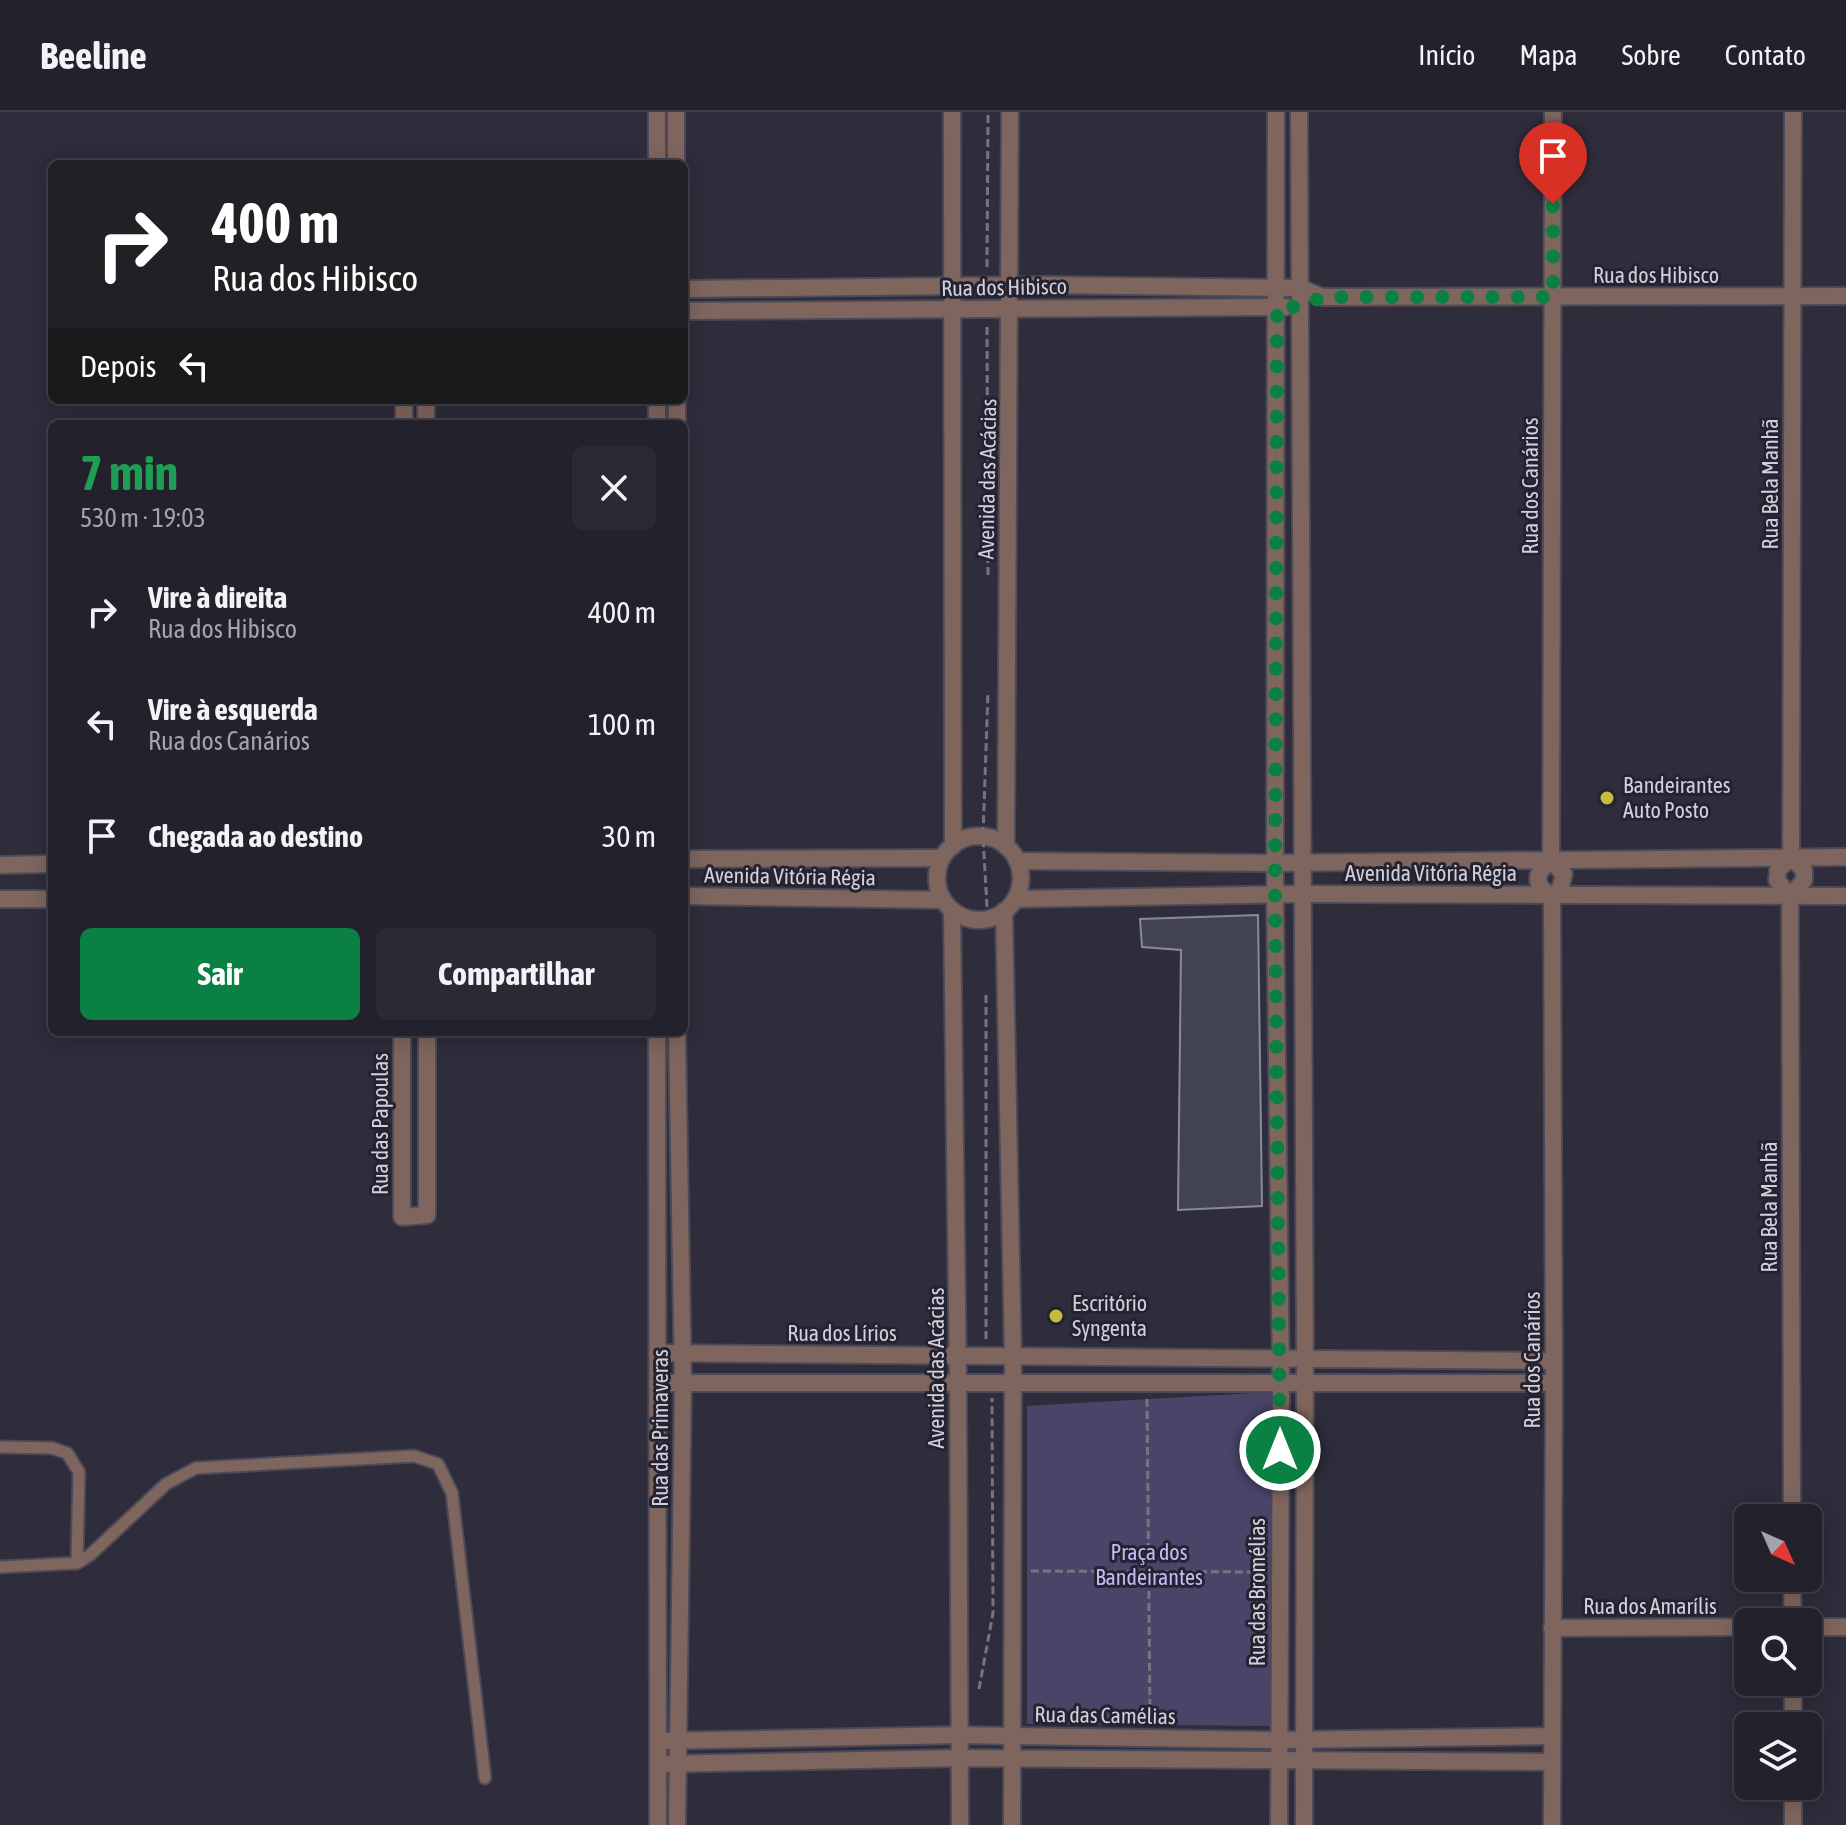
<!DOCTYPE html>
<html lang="pt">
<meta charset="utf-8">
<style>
body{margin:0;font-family:"Asap Condensed",sans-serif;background:#2b2934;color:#f1f3f6;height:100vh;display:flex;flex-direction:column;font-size:30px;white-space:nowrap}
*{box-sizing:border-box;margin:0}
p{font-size:26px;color:#a3a3a9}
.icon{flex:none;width:44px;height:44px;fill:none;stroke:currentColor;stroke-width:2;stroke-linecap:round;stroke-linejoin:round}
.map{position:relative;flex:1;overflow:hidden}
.sheet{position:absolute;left:48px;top:308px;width:640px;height:616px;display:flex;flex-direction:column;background:#23212c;border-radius:12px;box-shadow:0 4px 20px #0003,0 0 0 2px #403e48}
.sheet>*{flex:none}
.guide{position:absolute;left:48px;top:48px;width:640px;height:244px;border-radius:12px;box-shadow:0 4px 20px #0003,0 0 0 2px #403e48;background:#202124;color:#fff;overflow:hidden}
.needle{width:52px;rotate:135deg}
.buttons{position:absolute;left:1734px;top:1392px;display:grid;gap:16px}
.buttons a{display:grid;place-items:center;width:88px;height:88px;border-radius:12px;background:#23212c;box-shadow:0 4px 20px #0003,0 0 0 2px #403e48;font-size:40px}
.pin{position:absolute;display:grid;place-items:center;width:68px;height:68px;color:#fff;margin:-82px -34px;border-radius:50% 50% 50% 0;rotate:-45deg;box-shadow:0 0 8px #0007}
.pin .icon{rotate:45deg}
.me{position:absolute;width:88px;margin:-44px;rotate:0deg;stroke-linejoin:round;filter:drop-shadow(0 0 6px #0008)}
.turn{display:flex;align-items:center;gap:28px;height:168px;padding:0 32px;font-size:36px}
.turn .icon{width:104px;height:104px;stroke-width:2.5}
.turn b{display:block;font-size:56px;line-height:68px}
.then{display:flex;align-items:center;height:76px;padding:0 32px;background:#0003;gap:16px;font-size:30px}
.round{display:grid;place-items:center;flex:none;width:84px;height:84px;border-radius:12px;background:#2b2934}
.summary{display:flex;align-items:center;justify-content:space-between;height:136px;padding:0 32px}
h1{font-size:48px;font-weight:700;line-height:60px;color:#1e9e55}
.primary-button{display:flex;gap:16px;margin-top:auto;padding:16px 32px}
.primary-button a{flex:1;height:92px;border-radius:12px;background:#0b8043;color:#fff;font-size:32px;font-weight:700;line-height:92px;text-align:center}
.primary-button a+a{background:#2b2934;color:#f1f3f6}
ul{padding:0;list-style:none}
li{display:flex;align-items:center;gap:24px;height:112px;padding:0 32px}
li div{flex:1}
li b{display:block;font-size:30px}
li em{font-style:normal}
header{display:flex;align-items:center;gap:48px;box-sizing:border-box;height:112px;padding:0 40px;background:#23212c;border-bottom:2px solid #403e48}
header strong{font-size:38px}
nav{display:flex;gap:44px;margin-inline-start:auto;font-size:28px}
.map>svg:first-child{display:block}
.green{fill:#4a4469}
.building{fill:#414252;stroke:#88899b;stroke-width:2}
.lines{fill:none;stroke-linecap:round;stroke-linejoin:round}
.service-casing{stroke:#4c4a58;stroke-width:15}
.minor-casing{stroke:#4c4a58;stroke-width:20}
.tertiary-casing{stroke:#4c4a58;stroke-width:20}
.path{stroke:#767480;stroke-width:3;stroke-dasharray:8 4;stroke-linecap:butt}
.service{stroke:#7e665e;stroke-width:11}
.minor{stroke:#7e665e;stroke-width:16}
.tertiary{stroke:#7e665e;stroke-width:16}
.route{stroke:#0b8043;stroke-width:14;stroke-dasharray:0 25.2}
.poi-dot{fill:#c5bc3d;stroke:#252331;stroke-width:3}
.labels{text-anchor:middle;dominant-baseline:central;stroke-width:6;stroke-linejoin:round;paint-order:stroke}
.street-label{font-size:22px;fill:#d1d0da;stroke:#252331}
.poi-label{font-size:22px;fill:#d1d0da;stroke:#252331;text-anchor:start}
.park-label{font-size:22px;fill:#c3baf6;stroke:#252331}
</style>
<header>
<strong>Beeline</strong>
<nav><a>Início</a><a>Mapa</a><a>Sobre</a><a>Contato</a></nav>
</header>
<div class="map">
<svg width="1846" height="1713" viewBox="0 0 1846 1713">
<rect width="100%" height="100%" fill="#2f2c3b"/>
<path class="green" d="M 1272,1280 L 1271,1614 L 1027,1612 L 1027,1294 Z"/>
<path class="building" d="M 1258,803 L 1262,1094 L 1178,1098 L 1181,838 L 1142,835 L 1140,807 Z"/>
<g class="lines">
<defs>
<g id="service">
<path d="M 0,1335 L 52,1336 L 67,1341 L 79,1360 L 77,1451"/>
<path d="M 0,1455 L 77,1451 L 90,1443 L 166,1372 L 196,1356 L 414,1344 L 438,1352 L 452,1381 L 485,1666"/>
</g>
<g id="minor">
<path d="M 657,0 L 657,52"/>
<path d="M 676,0 L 676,52"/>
<path d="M 1276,0 L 1275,783 L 1281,1271 L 1279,1713"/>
<path d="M 1299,0 L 1305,1246 L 1304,1713"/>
<path d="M 684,177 L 1048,173 L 1300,176 L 1322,185 L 1846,184"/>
<path d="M 684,199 L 1286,195"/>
<path d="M 426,288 L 426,312"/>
<path d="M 404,312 L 404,288"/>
<path d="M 657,312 L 657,288"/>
<path d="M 677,312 L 677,288"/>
<path d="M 1791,745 L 1793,0"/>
<path d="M 1551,749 L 1553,0"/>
<path d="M 1551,749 C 1534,761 1533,773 1552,784"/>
<path d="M 1551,749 L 1564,762 L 1560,777 L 1552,784"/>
<path d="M 1790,785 L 1792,1406"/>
<path d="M 1790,785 L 1804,768 L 1804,758 L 1791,745"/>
<path d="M 1790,785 L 1777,768 L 1778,758 L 1791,745"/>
<path d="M 402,920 L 402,1105 L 427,1103 L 427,920"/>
<path d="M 657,920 L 658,1713"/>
<path d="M 657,1241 L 1554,1249"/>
<path d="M 657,1271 L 1554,1271"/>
<path d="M 1792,1466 L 1793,1510"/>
<path d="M 1808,1515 L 1846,1515"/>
<path d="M 1552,1516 L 1748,1515"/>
<path d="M 1793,1570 L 1793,1614"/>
<path d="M 658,1629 L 959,1623 L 1279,1628 L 1552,1624"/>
<path d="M 658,1652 L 959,1646 L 1552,1650"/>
<path d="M 1793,1674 L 1793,1713"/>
<path d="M 677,1713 L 683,1271 L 677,920"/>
<path d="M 1552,1713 L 1554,1271 L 1552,784"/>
</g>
<g id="tertiary">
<path d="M 952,0 L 953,734"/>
<circle cx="979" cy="766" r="42"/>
<path d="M 1006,734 L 1010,0"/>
<path d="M 684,747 L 941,746"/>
<path d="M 1017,749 L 1276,751 L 1846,745"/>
<path d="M 0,753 L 52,752"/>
<path d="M 684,784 L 943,788"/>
<path d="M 0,787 L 52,787"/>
<path d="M 1015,787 L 1301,782 L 1846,784"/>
<path d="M 952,798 L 958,1271 L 960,1713"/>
<path d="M 1004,799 L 1013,1244 L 1012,1713"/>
</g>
</defs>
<use href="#service" class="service-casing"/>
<use href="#minor" class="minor-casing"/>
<use href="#tertiary" class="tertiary-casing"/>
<g class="path">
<path d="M 987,155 L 988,0"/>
<path d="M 987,215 L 988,463"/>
<path d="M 987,795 L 983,725 L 988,579"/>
<path d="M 986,1227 L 986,879"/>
<path d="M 1147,1287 L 1150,1607"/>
<path d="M 1031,1459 L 1263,1460"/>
<path d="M 979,1577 L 993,1501 L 992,1286"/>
</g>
<use href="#service" class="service"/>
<use href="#minor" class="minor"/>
<use href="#tertiary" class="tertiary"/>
</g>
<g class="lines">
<path class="route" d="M 1280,1338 L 1275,783 L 1277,195 L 1300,195 L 1322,185 L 1553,185 L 1553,92"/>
</g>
<g class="poi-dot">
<circle cx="1607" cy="686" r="8"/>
<circle cx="1056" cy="1204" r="8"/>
</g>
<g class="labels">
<g class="street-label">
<text x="1656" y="163">Rua dos Hibisco</text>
<text transform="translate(1004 175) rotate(-1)">Rua dos Hibisco</text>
<text transform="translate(987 367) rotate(-89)">Avenida das Acácias</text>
<text transform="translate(1770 372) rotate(-90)">Rua Bela Manhã</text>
<text transform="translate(1530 374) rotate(-90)">Rua dos Canários</text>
<text x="1431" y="761">Avenida Vitória Régia</text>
<text transform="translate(790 764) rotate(1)">Avenida Vitória Régia</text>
<text transform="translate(380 1012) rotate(-90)">Rua das Papoulas</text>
<text transform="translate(1769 1095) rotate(-90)">Rua Bela Manhã</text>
<text x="842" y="1221">Rua dos Lírios</text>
<text transform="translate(1532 1248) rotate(-90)">Rua dos Canários</text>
<text transform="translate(936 1256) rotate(-90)">Avenida das Acácias</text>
<text transform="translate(660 1316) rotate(-90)">Rua das Primaveras</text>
<text transform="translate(1257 1480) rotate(-90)">Rua das Bromélias</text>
<text x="1650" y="1494">Rua dos Amarílis</text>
<text transform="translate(1105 1603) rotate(1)">Rua das Camélias</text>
</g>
<g class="poi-label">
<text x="1623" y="673">Bandeirantes<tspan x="1623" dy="25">Auto Posto</tspan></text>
<text x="1072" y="1191">Escritório<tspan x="1072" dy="25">Syngenta</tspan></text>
</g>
<g class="park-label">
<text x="1149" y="1440">Praça dos<tspan x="1149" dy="25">Bandeirantes</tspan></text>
</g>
</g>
</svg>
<div class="buttons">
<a><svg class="needle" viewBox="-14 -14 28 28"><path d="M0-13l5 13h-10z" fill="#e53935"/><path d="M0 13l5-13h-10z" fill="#a3a3a9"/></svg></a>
<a><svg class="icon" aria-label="search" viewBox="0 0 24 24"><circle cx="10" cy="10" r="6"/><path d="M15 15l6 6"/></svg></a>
<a><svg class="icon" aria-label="layers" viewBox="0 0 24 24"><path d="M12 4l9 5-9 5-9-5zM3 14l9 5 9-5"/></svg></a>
</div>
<div class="pin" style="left:1553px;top:92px;background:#d93025"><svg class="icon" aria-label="arrive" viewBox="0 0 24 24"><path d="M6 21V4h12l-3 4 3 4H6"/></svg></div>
<svg class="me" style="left:1280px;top:1338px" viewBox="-20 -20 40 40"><circle r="17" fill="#0b8043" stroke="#fff" stroke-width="3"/><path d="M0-11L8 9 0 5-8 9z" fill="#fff"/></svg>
<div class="guide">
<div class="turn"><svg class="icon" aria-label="right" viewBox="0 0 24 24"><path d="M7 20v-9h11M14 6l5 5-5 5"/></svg><div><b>400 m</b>Rua dos Hibisco</div></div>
<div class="then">Depois<svg class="icon" aria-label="left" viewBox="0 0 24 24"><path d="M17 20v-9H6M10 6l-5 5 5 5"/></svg></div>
</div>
<section class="sheet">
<div class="summary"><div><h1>7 min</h1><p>530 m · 19:03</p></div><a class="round"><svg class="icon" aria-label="close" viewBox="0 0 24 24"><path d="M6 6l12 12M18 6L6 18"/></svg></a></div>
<ul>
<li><svg class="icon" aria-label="right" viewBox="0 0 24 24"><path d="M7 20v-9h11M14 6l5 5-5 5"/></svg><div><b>Vire à direita</b><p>Rua dos Hibisco</p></div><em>400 m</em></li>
<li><svg class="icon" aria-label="left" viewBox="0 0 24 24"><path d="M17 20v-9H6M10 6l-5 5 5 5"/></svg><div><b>Vire à esquerda</b><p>Rua dos Canários</p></div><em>100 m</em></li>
<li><svg class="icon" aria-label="arrive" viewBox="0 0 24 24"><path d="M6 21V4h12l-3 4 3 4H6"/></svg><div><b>Chegada ao destino</b></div><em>30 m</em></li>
</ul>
<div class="primary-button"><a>Sair</a><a>Compartilhar</a></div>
</section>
</div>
